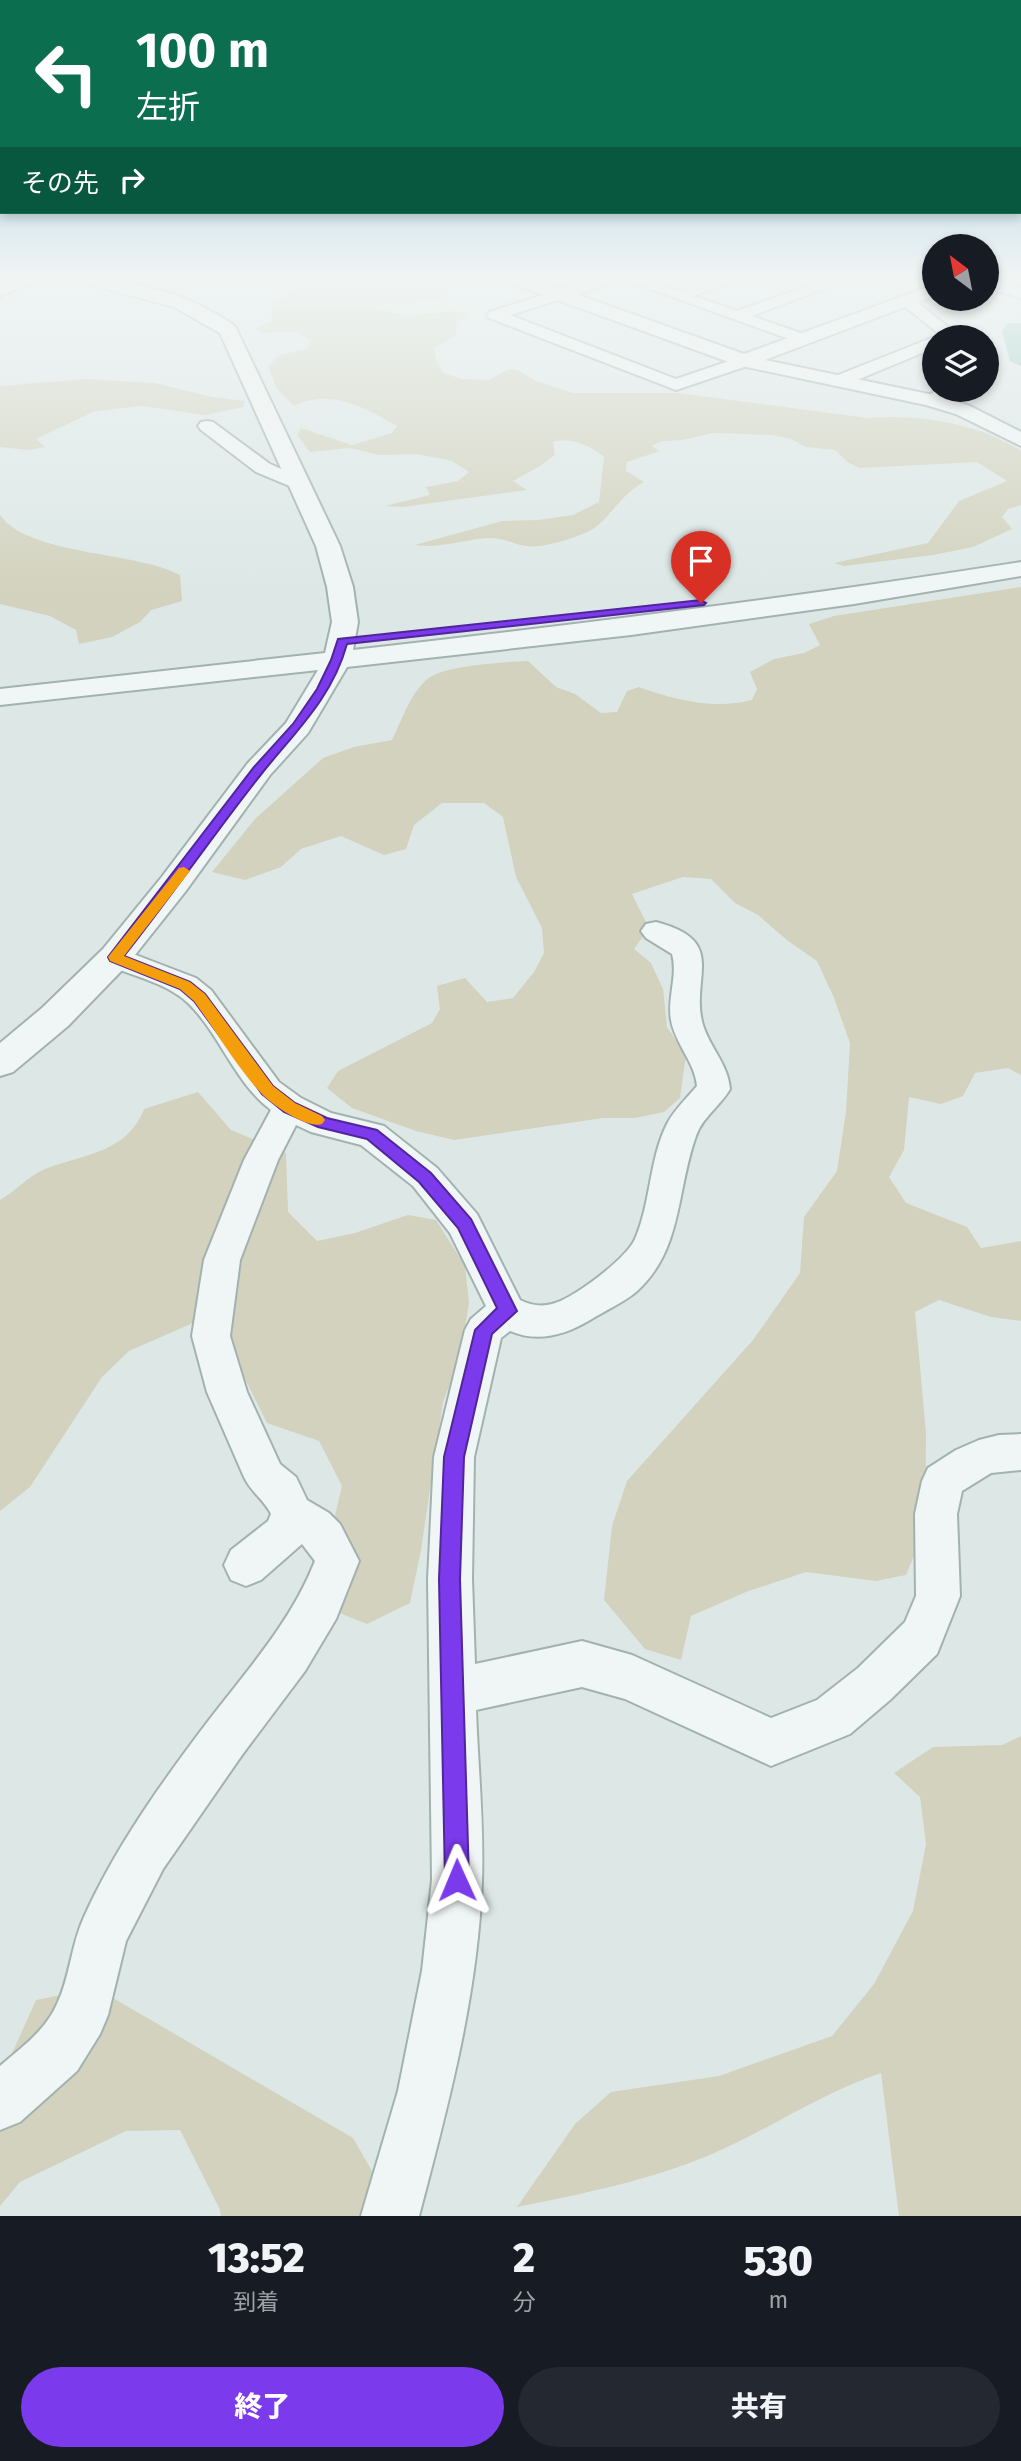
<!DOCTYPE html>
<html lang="ja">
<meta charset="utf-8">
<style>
body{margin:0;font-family:"Fira Sans","Noto Sans JP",sans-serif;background:#242831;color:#f1f3f6;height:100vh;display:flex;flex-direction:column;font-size:26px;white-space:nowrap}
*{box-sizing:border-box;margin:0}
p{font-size:23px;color:#9ea1a6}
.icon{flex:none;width:38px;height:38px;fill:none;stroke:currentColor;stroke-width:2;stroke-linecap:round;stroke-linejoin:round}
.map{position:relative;height:2216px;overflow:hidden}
.side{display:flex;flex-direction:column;background:#171b24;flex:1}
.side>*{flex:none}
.banner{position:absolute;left:0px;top:0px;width:1022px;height:214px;box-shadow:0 4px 10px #0003;background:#0b6e4f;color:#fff;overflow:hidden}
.needle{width:46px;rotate:328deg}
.tools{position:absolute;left:922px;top:234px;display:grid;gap:14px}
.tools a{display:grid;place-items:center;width:77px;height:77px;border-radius:50%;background:#171b24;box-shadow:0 4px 10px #0003;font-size:35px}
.pin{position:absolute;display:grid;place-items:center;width:60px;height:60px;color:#fff;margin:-72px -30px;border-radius:50% 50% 50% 0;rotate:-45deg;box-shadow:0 0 7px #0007}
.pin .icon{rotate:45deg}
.me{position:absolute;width:77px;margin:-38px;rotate:359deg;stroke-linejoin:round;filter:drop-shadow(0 0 5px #0008)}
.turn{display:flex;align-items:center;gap:24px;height:147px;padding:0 21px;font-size:32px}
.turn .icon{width:91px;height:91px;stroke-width:2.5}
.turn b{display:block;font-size:49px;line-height:60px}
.then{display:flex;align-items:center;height:66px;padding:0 21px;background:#0003;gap:14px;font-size:26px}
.eta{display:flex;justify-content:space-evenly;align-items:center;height:119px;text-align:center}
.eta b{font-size:42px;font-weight:800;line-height:49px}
.button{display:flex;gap:14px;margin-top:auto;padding:14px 21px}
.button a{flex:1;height:80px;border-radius:42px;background:#7c3aed;color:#fff;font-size:28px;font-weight:800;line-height:80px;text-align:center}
.button a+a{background:#242831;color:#f1f3f6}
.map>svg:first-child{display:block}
.green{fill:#d2d2be}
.water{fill:#96cabf}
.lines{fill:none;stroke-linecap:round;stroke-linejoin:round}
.minor-casing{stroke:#a2b2b0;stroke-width:4}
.tertiary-casing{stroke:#a2b2b0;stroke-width:4}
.minor{fill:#f0f6f5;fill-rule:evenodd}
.tertiary{fill:#f0f6f5;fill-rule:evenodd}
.route{fill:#7c3aed;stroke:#51269a;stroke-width:2}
.slow{fill:#f59e0b}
</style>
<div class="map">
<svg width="1021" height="2216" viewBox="0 0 1021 2216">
<rect width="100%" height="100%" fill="#dde8e6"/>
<g class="green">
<path d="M 303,279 L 440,279 L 453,287 L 444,292 L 446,296 L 441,299 L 378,304 L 374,308 L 408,316 L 453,311 L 467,312 L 469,316 L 455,323 L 457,330 L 454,337 L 434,348 L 436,359 L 443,373 L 462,379 L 489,380 L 509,369 L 516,369 L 536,381 L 573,393 L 678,393 L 868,418 C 903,415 943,419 976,430 C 992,434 1006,443 1021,450 L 1021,505 L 1008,509 L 1002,517 L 1012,529 L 973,547 L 933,555 L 844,566 L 834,563 L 928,543 L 959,501 L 1007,481 L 977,462 L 860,468 L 849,463 L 835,450 L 806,447 L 791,439 L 772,435 L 713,433 L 682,440 L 662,441 L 651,446 L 660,451 L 627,462 L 626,471 L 644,482 C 620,495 611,517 593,529 C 579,537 542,549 526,546 C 514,544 503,538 490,538 C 464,539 441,549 415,545 L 502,521 L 538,520 L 573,515 L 599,502 L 604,457 C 589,445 572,437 553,442 L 555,455 L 540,466 L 513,481 L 527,490 L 403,507 L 385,506 L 430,495 L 426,487 L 458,481 L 469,472 L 452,461 L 417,454 L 379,455 L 350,448 L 310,452 L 297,435 L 301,428 L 352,445 L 392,433 L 397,426 C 364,407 330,388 294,406 L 277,389 L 268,366 L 280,355 L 307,349 L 310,341 L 297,331 L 262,333 L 255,329 L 273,320 L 270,312 L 277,302 L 302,284 Z"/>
<path d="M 85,379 L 155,383 L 212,397 L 245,401 L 243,407 L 205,415 L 142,406 L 95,411 L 36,439 L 45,447 L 29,450 L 0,447 L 0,386 Z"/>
<path d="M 0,515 C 29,556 136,551 180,575 L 182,601 L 151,610 L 140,622 L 112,637 L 79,644 L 76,630 L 50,616 L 0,604 Z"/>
<path d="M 1021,587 L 1021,1075 L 1008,1068 L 975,1073 L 963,1096 L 941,1104 L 909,1097 L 904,1150 L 889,1177 L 906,1203 L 967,1227 L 981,1248 L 1021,1241 L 1021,1321 L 991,1317 L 939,1300 L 915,1312 L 926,1433 L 925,1529 L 906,1575 L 876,1581 L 806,1572 L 746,1592 L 691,1616 L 681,1660 L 645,1649 L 604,1600 L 612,1526 L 627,1481 L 753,1340 L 800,1273 L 804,1217 L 837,1171 L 846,1112 L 850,1043 L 834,998 L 817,961 L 788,941 L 758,915 L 735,903 L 711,879 L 683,877 L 632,894 L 649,928 L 634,949 L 651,963 L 663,989 L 667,1027 L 686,1055 L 680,1098 L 664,1112 L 635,1118 L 603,1118 L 454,1140 L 416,1131 L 352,1108 L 327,1088 L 338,1071 L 432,1023 L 440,1009 L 437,986 L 465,978 L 487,1002 L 513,998 L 534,972 L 544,953 L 542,928 L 516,877 L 503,817 L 484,803 L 442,803 L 414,825 L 406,849 L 384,855 L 341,836 L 301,849 L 281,867 L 245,880 L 212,872 L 255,819 L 323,758 L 354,747 L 392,740 C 401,722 413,686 432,676 C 452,665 504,662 528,661 L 556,687 L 575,694 L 601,713 L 617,712 L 627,691 L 639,687 C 675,700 714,710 752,700 L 757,689 L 750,672 L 774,659 L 804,653 L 820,645 L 809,624 L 834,616 Z"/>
<path d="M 198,1092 L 231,1130 L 286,1153 L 288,1212 L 317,1241 L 355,1233 L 408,1215 L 436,1220 L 465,1266 L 469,1303 L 460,1357 L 443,1402 L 421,1550 L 410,1603 L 367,1624 L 337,1612 L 312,1562 L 333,1524 L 342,1486 L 319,1441 L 267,1423 L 244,1377 L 227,1322 L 200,1320 L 129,1351 L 102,1377 L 30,1487 L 0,1511 L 0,1200 C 15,1192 29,1175 45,1169 C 84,1154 127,1153 144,1109 Z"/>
<path d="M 1021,1736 L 1021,2216 L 899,2216 L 881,2073 C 821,2093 770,2129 712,2154 C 651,2180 582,2194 517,2207 L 575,2124 L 611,2092 L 719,2076 L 832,2036 L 874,1984 L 913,1911 L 926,1844 L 920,1797 L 894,1773 L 933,1747 L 1002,1745 Z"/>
<path d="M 96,1988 L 353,2138 L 376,2178 L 370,2216 L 221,2216 L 220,2210 L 180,2130 L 126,2131 L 20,2182 L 0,2206 L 0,2065 L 10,2058 L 36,2000 Z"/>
</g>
<path class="water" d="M 1008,323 L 1021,323 L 1021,366 L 1010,361 L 1002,331 Z"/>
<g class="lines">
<defs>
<g id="minor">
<path d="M 19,279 L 41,279 L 0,296 L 0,286 Z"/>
<path d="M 595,279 L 618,279 L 616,282 L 510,315 L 676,379 L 744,356 L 752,361 L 750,365 L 676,390 L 489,318 L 487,315 L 489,312 Z"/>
<path d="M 623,279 L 645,279 L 679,291 L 714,279 L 737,279 L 694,296 L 737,311 L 827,279 L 849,279 L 752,316 L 809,336 L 811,339 L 809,342 L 803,344 Z"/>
<path d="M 987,279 L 1021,288 L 1021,298 L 987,288 Z"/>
<path d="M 907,296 L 912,298 L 962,338 L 944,338 L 902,304 L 899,301 Z"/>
<path d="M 934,337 L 937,338 L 934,348 L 845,385 L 833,385 L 830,381 L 833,377 Z"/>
<path d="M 937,390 L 961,390 L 937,404 L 925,404 L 922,400 Z"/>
<path d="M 207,421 L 213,422 L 270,464 L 306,480 L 309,484 L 299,490 L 256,472 L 201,430 L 198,426 L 201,422 Z"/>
<path d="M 656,922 C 730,941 689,978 703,1025 C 710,1048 728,1064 730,1089 C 721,1105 702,1118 696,1136 C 676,1191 683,1250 636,1292 C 623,1303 604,1311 590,1320 C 565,1335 538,1343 510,1331 L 501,1338 L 474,1457 L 472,1579 L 475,1664 L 582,1641 L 632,1655 L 771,1718 L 817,1700 L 858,1668 L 905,1622 L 916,1596 L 915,1514 L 922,1481 L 928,1468 L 956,1450 L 979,1440 L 999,1435 L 1021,1434 L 1021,1470 L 991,1473 L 962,1491 L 957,1514 L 960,1596 L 937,1654 L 890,1700 L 850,1734 L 771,1766 L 625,1699 L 582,1687 L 476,1710 C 478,1766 484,1824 482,1881 C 478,1995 448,2106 419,2216 L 361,2216 L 398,2091 L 422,1971 L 432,1880 L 428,1579 L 434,1457 L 465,1330 L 471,1319 L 486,1306 L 450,1233 L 413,1186 L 361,1145 L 311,1132 L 296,1125 L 278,1160 L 240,1260 L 230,1336 L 247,1392 L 280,1464 L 296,1477 L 307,1500 L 329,1513 L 340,1524 L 359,1561 L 336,1619 L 305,1671 L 242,1755 L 163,1869 L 126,1941 L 108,2015 L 100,2034 L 77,2071 L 20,2122 L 0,2130 L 0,2066 C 22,2047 45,2031 57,2004 C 70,1977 71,1945 84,1917 C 116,1846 162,1782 209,1720 C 248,1669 291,1622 315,1561 L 302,1544 L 261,1580 L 246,1586 L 231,1580 L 224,1565 L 231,1550 L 268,1521 L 271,1514 C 264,1500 251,1492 244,1477 L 207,1392 L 192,1336 L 204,1260 L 244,1160 L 271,1110 C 234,1082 220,1034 188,1003 C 167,983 131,975 104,964 L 100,957 L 104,950 L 115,947 L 196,978 L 211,990 L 279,1082 L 301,1098 L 331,1113 L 384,1126 L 437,1168 L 477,1214 L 520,1300 C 530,1305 541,1307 552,1304 C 573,1299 626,1259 635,1239 C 651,1203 649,1160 667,1124 C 674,1110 687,1098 697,1086 C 695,1062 675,1044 671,1020 C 667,998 678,976 672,954 L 646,938 L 641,931 L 646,924 Z"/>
</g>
<g id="tertiary">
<path d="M 82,279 C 135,279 192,295 235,326 L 340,546 L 353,587 L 358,622 L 353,650 C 576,625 799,597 1021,562 L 1021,576 L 854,604 L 631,635 L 347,667 L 308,733 L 270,775 L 185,892 L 127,965 L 68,1026 L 13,1072 L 0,1076 L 0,1043 L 42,1008 L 103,949 L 161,878 L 248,763 L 286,723 L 318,670 L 0,705 L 0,689 L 325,653 L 332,622 L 327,587 L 316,546 L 220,333 L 174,307 L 85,283 Z"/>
<path d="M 508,279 L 534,279 L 744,354 L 934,285 L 934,296 L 765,360 L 938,396 L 970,406 L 1021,432 L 1021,446 L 956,414 L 926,405 L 737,365 L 511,283 Z"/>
</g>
</defs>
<use href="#minor" class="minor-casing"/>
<use href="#tertiary" class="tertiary-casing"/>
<use href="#minor" class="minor"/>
<use href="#tertiary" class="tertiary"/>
</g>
<linearGradient id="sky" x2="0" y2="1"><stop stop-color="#87bdd8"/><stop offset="0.47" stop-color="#f0f5f4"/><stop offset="1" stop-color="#f0f5f4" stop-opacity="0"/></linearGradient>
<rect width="1021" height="589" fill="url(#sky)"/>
<path class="route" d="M 701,600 L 706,603 L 704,605 L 347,644 C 332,698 296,731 263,772 C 215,832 172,896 124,956 L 190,982 L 205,994 L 273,1086 L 295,1103 L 327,1118 L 377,1130 L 431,1173 L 471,1219 L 517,1311 L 492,1334 L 464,1457 L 460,1579 L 469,1880 L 466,1889 L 457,1892 L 449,1889 L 445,1880 L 439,1579 L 444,1457 L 475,1330 L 497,1308 L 458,1228 L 419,1182 L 367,1139 L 318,1127 L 284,1112 L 262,1094 L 194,1001 L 180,989 L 110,961 L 108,957 L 254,767 L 293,724 L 317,689 L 331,660 L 338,639 Z"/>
<path class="slow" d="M 184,867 L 190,871 L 124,956 L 190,982 L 205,994 L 273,1086 L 295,1103 L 322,1116 L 325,1120 L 322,1124 C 307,1129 272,1105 261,1093 C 236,1066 216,1031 194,1001 L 180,989 L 110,961 L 108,957 L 179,868 Z"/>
</svg>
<div class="tools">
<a><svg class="needle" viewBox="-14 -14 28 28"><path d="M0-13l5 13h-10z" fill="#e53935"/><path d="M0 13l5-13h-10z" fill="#9ea1a6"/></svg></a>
<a><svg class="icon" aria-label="layers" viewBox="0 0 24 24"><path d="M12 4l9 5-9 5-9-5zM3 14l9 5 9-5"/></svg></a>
</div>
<div class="pin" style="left:701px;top:603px;background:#d93025"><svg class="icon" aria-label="arrive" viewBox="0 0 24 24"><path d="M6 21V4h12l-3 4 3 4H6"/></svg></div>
<svg class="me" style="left:457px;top:1880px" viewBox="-20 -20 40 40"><path d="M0-17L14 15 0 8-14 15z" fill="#7c3aed" stroke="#fff" stroke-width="4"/></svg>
<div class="banner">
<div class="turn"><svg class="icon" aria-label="left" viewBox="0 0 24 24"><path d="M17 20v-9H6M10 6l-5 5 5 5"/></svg><div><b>100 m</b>左折</div></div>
<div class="then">その先<svg class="icon" aria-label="right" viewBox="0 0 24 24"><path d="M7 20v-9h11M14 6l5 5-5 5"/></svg></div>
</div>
</div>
<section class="side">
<div class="eta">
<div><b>13:52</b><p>到着</p></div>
<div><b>2</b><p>分</p></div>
<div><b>530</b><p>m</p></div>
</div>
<div class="button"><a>終了</a><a>共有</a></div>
</section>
